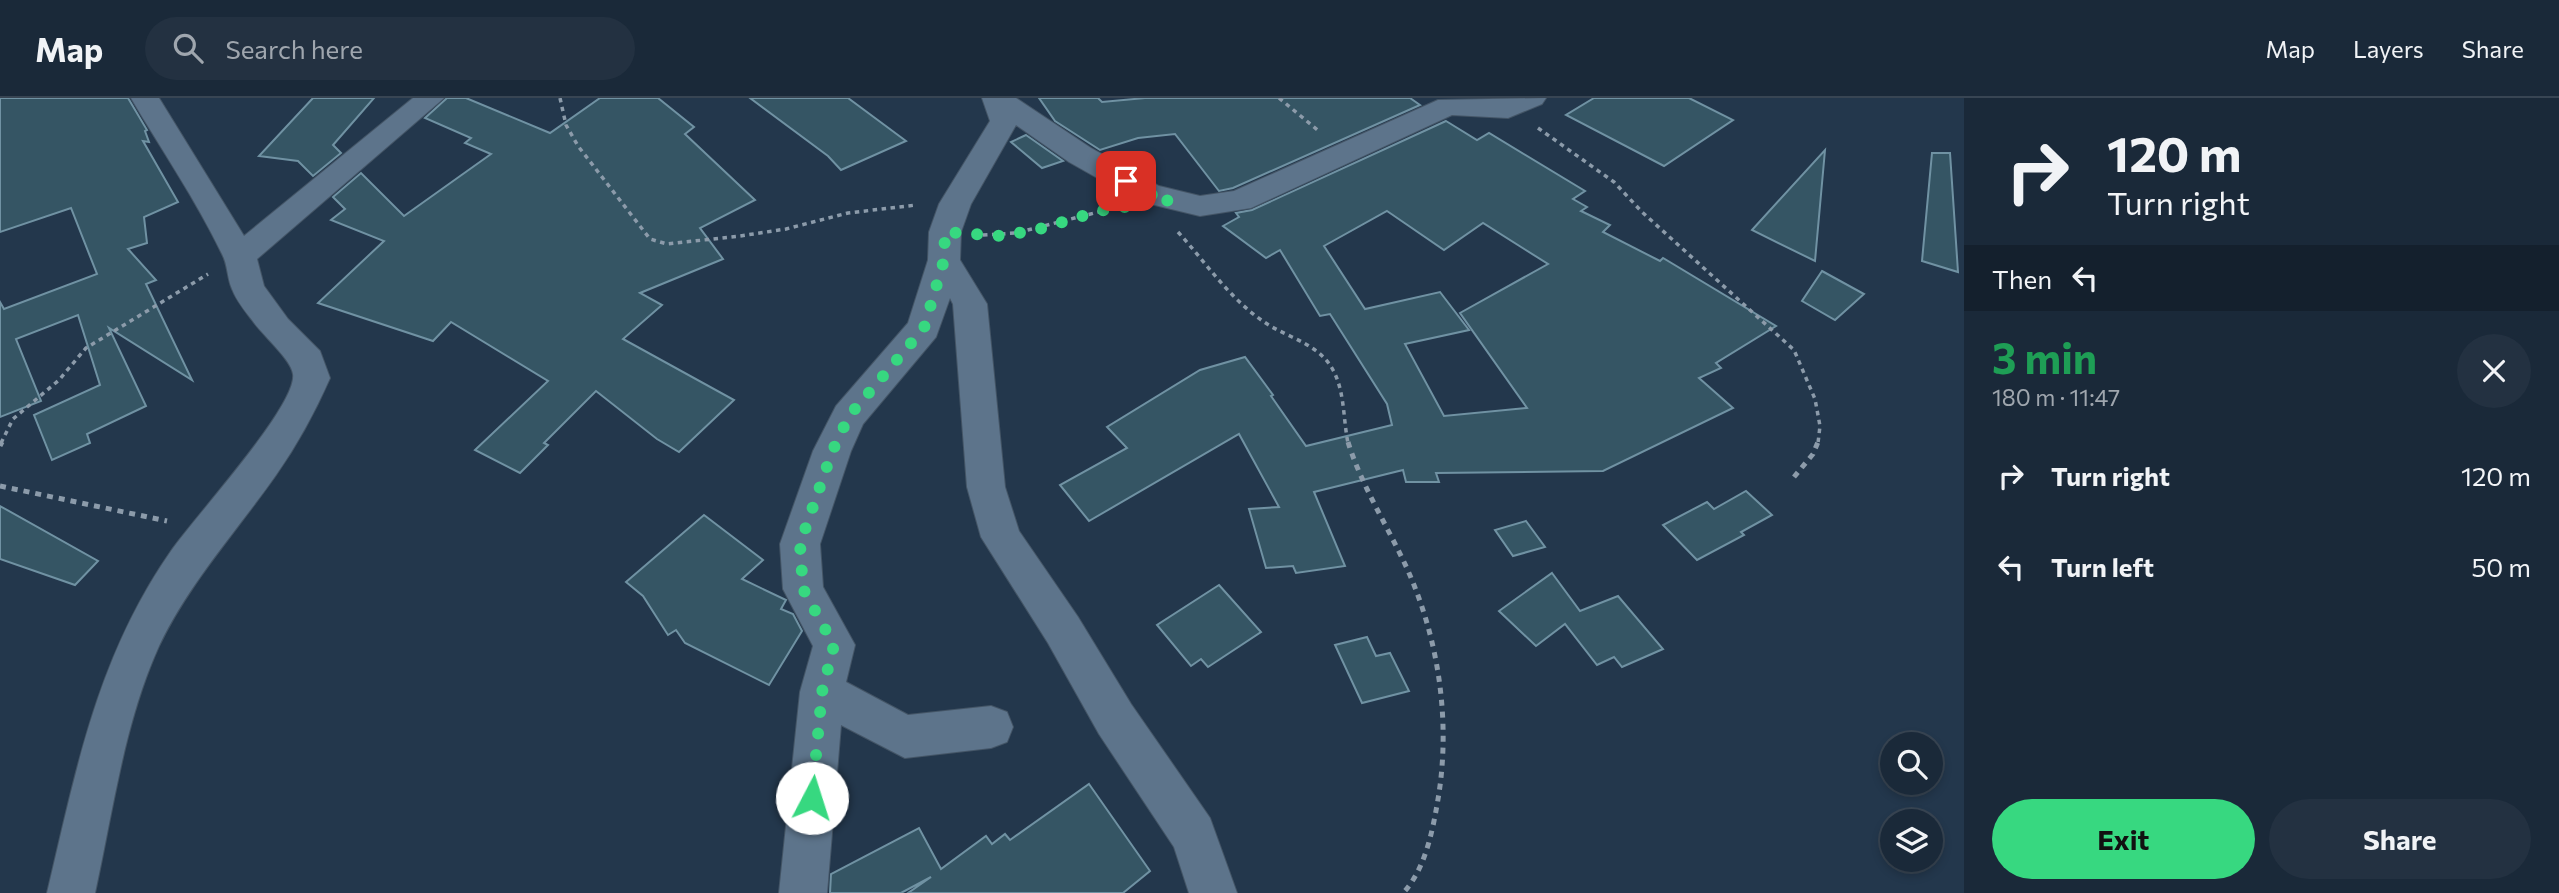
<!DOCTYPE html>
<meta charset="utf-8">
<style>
body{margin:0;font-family:Commissioner,sans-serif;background:#233141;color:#f1f3f6;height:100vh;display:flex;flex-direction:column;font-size:26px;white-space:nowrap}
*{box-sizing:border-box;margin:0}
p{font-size:23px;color:#9fa6ae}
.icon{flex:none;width:38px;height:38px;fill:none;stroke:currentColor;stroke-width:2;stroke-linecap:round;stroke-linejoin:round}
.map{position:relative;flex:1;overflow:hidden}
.sheet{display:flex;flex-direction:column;background:#1a2939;width:595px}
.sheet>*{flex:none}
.hud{background:#1a2939;color:#f1f3f6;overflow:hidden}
.buttons{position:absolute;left:1880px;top:634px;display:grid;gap:14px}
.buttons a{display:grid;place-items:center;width:63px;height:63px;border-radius:50%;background:#1a2939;box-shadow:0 4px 10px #0003,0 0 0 2px #384553;font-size:35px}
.pin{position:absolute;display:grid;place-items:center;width:60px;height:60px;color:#fff;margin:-30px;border-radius:14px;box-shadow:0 4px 10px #0006}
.me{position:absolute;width:77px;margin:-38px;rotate:5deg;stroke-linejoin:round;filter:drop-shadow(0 0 5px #0008)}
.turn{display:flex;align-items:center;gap:24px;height:147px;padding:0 28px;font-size:32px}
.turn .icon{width:91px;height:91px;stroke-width:2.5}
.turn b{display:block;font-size:49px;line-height:60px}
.then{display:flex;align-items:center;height:66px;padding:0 28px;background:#0003;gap:14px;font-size:26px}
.round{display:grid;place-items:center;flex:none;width:74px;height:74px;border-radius:37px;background:#233141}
.headline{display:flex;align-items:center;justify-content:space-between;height:119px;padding:0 28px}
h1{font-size:42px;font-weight:700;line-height:52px;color:#1e9e55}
.primary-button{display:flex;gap:14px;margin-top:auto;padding:14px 28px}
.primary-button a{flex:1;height:80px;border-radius:42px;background:#37d880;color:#111;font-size:28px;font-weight:700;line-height:80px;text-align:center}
.primary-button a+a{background:#233141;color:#f1f3f6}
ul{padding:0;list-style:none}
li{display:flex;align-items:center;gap:21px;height:91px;padding:0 28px}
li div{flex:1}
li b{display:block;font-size:26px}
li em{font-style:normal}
header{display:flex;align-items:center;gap:42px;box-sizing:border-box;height:98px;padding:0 35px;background:#1a2939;border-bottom:2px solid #384553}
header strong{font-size:33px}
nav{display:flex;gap:38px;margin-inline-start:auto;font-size:24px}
.search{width:490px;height:63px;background:#233141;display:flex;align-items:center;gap:18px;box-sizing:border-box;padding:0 24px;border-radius:38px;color:#9fa6ae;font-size:26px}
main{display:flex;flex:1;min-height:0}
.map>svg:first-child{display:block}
.building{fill:#355564;stroke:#7092a3;stroke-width:2;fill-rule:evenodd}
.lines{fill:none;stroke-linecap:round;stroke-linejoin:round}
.minor-casing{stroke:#456;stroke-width:2}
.path-far1{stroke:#8c9baa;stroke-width:3.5;stroke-dasharray:4.5 4.5;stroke-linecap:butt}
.path{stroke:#8c9baa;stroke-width:5;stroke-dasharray:6 6;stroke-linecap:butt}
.minor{fill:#5d748b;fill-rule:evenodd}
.route{stroke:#37d880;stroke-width:12;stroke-dasharray:0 21.6}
</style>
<header>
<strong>Map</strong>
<div class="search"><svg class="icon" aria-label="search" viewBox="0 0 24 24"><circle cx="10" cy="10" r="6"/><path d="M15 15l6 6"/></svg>Search here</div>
<nav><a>Map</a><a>Layers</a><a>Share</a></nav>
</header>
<main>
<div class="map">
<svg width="1964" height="795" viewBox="0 0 1964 795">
<rect width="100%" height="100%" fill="#23374c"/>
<g class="building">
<path d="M 0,0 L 128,0 L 147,32 L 145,33 L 149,44 L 143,43 L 178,104 L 144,119 L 147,145 L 128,151 L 156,182 L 146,186 L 192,282 L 109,230 L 146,308 L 87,336 L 90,345 L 52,362 L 34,317 L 100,287 L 78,217 L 16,241 L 41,303 L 0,319 L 0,204 L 4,211 L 97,176 L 71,110 L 0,134 Z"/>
<path d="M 313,0 L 374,0 L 333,47 L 341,55 L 313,78 L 298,63 L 259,58 Z"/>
<path d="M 447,0 L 466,0 L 550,35 L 600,0 L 658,0 L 694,29 L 685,36 L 755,102 L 700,130 L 723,161 L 640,195 L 662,207 L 623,241 L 734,302 L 679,354 L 657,341 L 596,293 L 544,345 L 548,347 L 520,375 L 475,352 L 548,283 L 451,224 L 433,243 L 318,205 L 384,143 L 331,122 L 345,111 L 333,99 L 361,75 L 404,118 L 491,56 L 465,45 L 471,40 L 425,20 Z"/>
<path d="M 750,0 L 848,0 L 906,43 L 841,72 L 828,58 Z"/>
<path d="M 1039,0 L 1098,0 L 1102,4 L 1145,0 L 1410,0 L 1420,7 L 1233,90 L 1219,93 L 1175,36 L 1138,40 L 1100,52 L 1055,23 Z"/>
<path d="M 1594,0 L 1689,0 L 1733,22 L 1664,68 L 1566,17 Z"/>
<path d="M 1446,23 L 1477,42 L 1489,35 L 1585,93 L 1573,101 L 1587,109 L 1581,113 L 1610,127 L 1603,134 L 1660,163 L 1663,160 L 1776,228 L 1716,265 L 1721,270 L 1699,280 L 1733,310 L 1603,373 L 1436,375 L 1439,384 L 1406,384 L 1403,372 L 1314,394 L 1345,468 L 1296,475 L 1293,468 L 1266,470 L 1249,411 L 1279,409 L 1239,336 L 1089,423 L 1060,387 L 1127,350 L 1107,329 L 1200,272 L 1245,259 L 1273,297 L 1271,298 L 1306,348 L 1392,327 L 1387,306 L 1330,216 L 1320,218 L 1280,152 L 1266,160 L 1223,128 L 1239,119 L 1236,115 L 1252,112 ZM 1387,113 L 1444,152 L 1483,125 L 1548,166 L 1460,215 L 1527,310 L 1444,318 L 1405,246 L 1469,232 L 1440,194 L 1365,211 L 1324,148 Z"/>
<path d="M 1026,37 L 1063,63 L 1042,70 L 1011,44 Z"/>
<path d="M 1825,52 L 1815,163 L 1752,132 Z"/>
<path d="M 1932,55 L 1950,55 L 1958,174 L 1922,163 Z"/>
<path d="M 1822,173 L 1864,196 L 1835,222 L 1802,203 Z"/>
<path d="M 1746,393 L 1772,417 L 1741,434 L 1744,437 L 1697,462 L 1663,427 L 1707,404 L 1714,411 Z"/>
<path d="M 0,408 L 98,463 L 75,487 L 0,461 Z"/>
<path d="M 704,417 L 763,462 L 742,481 L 786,502 L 781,511 L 793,516 L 802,533 L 769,587 L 685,545 L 676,532 L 668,537 L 643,498 L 626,484 Z"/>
<path d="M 1526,423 L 1545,449 L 1513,458 L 1495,432 Z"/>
<path d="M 1552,475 L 1580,513 L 1618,498 L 1663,551 L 1622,569 L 1614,559 L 1597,567 L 1565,526 L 1536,548 L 1499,513 Z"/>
<path d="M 1219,487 L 1261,534 L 1208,569 L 1201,561 L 1191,568 L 1157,527 Z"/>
<path d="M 1367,539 L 1376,558 L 1390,555 L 1409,593 L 1362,605 L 1335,547 Z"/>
<path d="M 1089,686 L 1150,773 L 1123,795 L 908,795 L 931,779 L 901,795 L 830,795 L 831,776 L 919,730 L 941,771 L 986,738 L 992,746 L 1005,736 L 1010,742 Z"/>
</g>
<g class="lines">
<defs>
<g id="minor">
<path d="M 131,0 L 159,0 L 244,138 L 413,0 L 444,0 L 257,161 L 264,188 L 288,221 L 320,253 L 330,280 C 315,314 297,347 276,377 C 236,434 189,485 159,548 C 124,625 113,713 95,795 L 47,795 C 76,673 97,559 171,453 C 192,422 298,307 293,276 C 291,261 262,237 252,222 C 245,213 236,202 232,191 C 227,180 228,167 222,156 C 196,102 161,51 131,0 Z"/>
<path d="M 982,0 L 1016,0 L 1091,50 L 1159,88 L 1200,98 L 1234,93 L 1438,2 L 1546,0 L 1542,6 L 1508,20 L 1452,17 L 1251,110 L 1200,118 L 1138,103 L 1069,64 L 1016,27 L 971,106 L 961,134 L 960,162 L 987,206 L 1005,389 L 1019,433 L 1078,519 L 1131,606 L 1210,720 L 1237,795 L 1189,795 L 1174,749 L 1099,636 L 1048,545 L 981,439 L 967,389 L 953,206 L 950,200 L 936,239 L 863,326 L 851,353 L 820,446 L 823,489 L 855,547 L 846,584 L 908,617 L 991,608 L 1007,614 L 1013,629 L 1007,644 L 991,650 L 905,660 L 841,627 L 827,795 L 779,795 L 800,594 L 813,548 L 783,491 L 780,446 L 813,353 L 836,308 L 908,225 L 928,162 L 929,134 L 939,106 L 990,23 Z"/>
</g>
</defs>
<use href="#minor" class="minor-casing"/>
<g class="path-far1">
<path d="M 560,0 L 566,27 L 578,48 L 650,141 L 667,146 L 740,138 L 786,131 L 848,115 L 916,107"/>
<path d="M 1279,0 L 1320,34"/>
<path d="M 1538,30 L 1614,84 L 1642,114 L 1794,252 L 1815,301 L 1820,328 L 1818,345"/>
<path d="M 1178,134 C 1208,167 1233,206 1272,229 C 1294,241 1321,249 1333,272 C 1345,294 1343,321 1348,345"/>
<path d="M 983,137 L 1016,135 L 1110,111"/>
<path d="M 1,345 L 13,321 L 59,282 L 86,250 L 208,176"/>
</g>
<g class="path">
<path d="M 1348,344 C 1361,386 1385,424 1404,464 C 1439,538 1452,626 1437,707 C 1432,736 1424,773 1403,795"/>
<path d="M 0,348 L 2,344"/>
<path d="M 1794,379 L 1813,356 L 1818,344"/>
<path d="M 0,388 L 167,423"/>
</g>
<use href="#minor" class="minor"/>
</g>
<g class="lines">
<path class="route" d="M 812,700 L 822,594 L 834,547 L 803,491 L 800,446 L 832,354 L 849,318 L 924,230 L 944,162 L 945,134 L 1001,138 L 1036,132 L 1099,113 L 1170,102 L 1149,96 L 1126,83"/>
</g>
</svg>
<div class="buttons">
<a><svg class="icon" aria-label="search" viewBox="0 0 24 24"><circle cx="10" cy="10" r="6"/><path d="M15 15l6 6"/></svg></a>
<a><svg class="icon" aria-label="layers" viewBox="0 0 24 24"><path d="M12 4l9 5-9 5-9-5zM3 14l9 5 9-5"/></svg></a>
</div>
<div class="pin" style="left:1126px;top:83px;background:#d93025"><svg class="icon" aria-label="arrive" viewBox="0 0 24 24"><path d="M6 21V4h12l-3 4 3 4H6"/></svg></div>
<svg class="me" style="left:812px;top:700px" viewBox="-20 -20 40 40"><circle r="19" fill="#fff"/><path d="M0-13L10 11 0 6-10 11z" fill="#37d880"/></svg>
</div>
<section class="sheet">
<div class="hud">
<div class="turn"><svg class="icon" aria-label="right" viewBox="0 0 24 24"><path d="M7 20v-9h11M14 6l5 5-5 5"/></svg><div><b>120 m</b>Turn right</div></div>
<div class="then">Then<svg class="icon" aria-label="left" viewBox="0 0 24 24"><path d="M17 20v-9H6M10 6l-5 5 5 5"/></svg></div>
</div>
<div class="headline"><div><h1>3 min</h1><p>180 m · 11:47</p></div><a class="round"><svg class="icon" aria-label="close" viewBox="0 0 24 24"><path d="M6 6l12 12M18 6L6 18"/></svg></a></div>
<ul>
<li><svg class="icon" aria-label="right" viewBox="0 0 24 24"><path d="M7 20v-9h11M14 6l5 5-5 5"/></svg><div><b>Turn right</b></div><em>120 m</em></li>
<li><svg class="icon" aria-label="left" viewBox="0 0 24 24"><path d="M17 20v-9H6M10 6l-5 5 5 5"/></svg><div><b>Turn left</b></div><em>50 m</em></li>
</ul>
<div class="primary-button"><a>Exit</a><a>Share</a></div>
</section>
</main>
